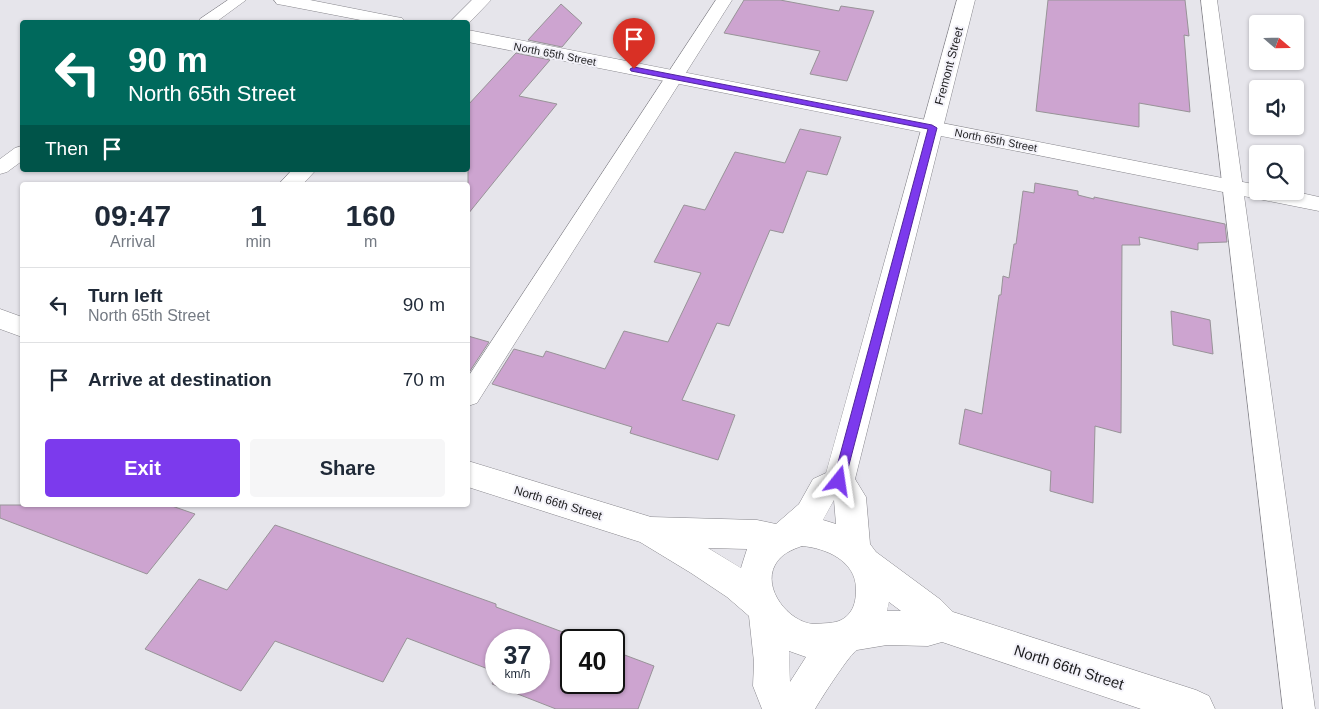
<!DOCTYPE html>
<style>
body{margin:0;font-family:Helvetica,sans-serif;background:#f6f6f7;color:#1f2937;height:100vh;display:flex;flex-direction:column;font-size:19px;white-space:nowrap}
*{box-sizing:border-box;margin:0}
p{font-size:16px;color:#747a83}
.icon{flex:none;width:28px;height:28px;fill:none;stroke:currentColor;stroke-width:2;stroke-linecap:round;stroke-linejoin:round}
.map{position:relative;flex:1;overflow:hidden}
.details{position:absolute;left:20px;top:182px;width:450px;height:325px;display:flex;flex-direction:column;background:#fff;border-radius:5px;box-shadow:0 1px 4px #0004}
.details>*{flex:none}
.guide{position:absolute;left:20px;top:20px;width:450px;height:152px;border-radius:5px;box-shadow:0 1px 4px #0004;background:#00695c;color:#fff;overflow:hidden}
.needle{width:32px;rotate:110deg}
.fabs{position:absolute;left:1249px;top:15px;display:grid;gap:10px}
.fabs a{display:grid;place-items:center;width:55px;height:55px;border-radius:5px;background:#fff;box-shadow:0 1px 4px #0004;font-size:25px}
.speed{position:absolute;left:485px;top:629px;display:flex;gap:10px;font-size:25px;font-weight:700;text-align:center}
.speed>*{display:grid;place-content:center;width:65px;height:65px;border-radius:50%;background:#fff;box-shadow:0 1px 4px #0004;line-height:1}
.speed small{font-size:12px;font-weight:400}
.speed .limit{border:2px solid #111;border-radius:8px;background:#fff;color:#111}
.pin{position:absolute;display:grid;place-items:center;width:42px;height:42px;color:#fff;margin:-51px -21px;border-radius:50% 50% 50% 0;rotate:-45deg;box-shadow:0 0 5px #0007}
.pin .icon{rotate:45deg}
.me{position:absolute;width:55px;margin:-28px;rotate:15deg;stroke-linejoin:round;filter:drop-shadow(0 0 4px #0008)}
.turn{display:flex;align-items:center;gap:18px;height:105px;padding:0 25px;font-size:22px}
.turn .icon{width:65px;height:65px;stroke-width:2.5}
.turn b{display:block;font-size:35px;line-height:42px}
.then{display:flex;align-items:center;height:48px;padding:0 25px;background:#0003;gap:10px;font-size:19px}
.eta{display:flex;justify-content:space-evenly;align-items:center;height:85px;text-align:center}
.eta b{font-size:30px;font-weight:800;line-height:35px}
.button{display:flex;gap:10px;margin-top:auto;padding:10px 25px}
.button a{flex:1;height:58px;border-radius:5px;background:#7c3aed;color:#fff;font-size:20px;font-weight:800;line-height:58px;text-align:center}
.button a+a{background:#f6f6f7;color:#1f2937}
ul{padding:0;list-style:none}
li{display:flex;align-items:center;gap:15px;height:75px;padding:0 25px;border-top:1px solid #e0e1e3}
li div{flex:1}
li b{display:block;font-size:19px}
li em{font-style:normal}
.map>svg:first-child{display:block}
.building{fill:#cda4d0;stroke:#989398}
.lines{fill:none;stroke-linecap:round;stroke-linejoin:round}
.lane-casing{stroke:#87868c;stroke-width:1}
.street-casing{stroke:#87868c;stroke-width:1}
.secondary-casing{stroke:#87868c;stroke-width:1}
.lane{fill:#fff;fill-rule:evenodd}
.street{fill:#fff;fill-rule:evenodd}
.secondary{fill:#fff;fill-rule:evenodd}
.route{fill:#7c3aed;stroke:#51269a}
.labels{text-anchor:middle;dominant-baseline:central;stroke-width:4;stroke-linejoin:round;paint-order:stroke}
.far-street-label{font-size:11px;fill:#1c1c1e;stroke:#f3f2f9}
.street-label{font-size:12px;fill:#1c1c1e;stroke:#f3f2f9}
.near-street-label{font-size:15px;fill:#1c1c1e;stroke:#f3f2f9}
</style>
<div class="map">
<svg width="1319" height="709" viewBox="0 0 1319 709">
<rect width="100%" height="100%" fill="#e6e5eb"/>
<g class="building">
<path d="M 744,0 L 780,0 L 839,11 L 841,6 L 874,11 L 847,81 L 810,74 L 820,51 L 724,33 Z"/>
<path d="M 1048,0 L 1185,0 L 1189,36 L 1184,35 L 1190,112 L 1139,103 L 1139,127 L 1036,111 Z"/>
<path d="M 561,4 L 582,23 L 562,47 L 528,40 Z"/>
<path d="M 516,53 L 550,60 L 519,96 L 557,104 L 468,214 L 468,105 Z"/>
<path d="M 800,129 L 841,137 L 827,175 L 807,171 L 783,233 L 770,230 L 729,326 L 717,323 L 682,400 L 735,415 L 718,460 L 630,433 L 632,427 L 492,384 L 514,349 L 543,357 L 546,351 L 605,369 L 624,331 L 668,342 L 701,273 L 654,262 L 684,205 L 705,210 L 735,152 L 785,163 Z"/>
<path d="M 1035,183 L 1078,191 L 1078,195 L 1094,199 L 1094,197 L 1225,224 L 1227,242 L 1198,243 L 1198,250 L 1139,237 L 1140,245 L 1122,245 L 1121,433 L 1095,426 L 1093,503 L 1050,491 L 1051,471 L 959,444 L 965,409 L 982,414 L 999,295 L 1001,295 L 1003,276 L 1009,278 L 1014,244 L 1016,244 L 1023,191 L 1034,193 Z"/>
<path d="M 1171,311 L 1210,320 L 1213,354 L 1173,345 Z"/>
<path d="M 468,336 L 489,342 L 468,374 Z"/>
<path d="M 0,505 L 169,505 L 195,514 L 147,574 L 0,518 Z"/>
<path d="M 275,525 L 496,604 L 496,607 L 584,640 L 571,640 L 571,682 L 614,682 L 614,651 L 654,666 L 638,709 L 556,709 L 492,684 L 496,676 L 496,682 L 539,682 L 539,640 L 496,640 L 496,672 L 407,638 L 383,682 L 275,641 L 241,691 L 145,649 L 199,579 L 227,590 Z"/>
</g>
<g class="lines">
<defs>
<g id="lane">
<path d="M 228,0 L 246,0 L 216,22 L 199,22 L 200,19 Z"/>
<path d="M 716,0 L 732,0 L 477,403 L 468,406 L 468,377 Z"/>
<path d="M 1201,0 L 1217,0 L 1315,709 L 1283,709 Z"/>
<path d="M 22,146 L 22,161 L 7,172 L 0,174 L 0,159 L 15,148 Z"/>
</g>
<g id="street">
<path d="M 274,0 L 310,0 L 396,17 L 402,18 L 405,22 L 371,22 L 283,5 L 277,4 Z"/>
<path d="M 472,0 L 491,0 L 468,24 L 450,22 Z"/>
<path d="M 468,30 L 1258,185 L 1258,191 L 1292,191 L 1319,197 L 1319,211 L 468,42 Z"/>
<path d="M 292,170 L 316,170 L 302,185 L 278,185 Z"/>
</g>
<g id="secondary">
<path d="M 957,0 L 975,0 L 855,479 L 866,497 L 870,544 L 876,552 L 941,600 L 953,612 L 1196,690 L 1209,696 L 1215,709 L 1141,709 L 942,642 L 928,646 L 887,645 L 857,650 C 851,652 820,700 815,709 L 762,709 L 753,686 L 754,662 L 749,616 L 727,597 L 691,573 L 640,542 L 468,487 L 468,461 L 651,517 L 757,520 L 776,524 L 799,504 L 813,479 L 826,473 ZM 834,500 L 836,524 L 823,520 ZM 802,546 C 826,548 856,561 856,589 C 856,597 855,605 851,611 C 845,620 838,622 829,623 C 824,623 818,624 813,624 C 789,622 762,589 775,565 C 781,554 791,550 802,546 ZM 708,548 L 747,549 L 741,568 ZM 889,602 L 901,611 L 887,611 ZM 789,651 L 806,657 L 790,682 Z"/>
<path d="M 0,309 L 22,317 L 22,337 L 0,329 Z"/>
</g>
</defs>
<use href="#lane" class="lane-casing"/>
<use href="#street" class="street-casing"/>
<use href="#secondary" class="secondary-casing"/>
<use href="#lane" class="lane"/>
<use href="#street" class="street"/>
<use href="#secondary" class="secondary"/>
</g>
<path class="route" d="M 634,67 L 932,125 L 937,128 L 844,484 L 839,486 L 835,484 L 833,481 L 928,129 L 631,71 L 630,69 Z"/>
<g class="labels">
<g class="far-street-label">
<text transform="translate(555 54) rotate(11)">North 65th Street</text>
<text transform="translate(996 140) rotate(11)">North 65th Street</text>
</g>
<g class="street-label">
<text transform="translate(949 66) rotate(-75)">Fremont Street</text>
<text transform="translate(558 503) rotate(17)">North 66th Street</text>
</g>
<g class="near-street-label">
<text transform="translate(1069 667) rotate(18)">North 66th Street</text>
</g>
</g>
</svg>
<div class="fabs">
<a><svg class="needle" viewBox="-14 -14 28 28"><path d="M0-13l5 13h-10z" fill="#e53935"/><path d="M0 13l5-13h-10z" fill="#747a83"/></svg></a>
<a><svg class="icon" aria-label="sound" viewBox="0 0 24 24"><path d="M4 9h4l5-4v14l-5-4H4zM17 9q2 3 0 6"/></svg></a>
<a><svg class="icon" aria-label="search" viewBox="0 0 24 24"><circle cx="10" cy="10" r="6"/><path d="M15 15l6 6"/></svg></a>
</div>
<div class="speed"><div>37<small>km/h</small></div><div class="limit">40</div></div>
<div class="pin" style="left:634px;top:69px;background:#d93025"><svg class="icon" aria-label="arrive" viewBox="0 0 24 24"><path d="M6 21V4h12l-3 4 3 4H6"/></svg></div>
<svg class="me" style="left:839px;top:481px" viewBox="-20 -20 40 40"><path d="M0-17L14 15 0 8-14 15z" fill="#7c3aed" stroke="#fff" stroke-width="4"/></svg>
<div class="guide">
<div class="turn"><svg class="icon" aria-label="left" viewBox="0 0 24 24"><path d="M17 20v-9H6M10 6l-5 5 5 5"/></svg><div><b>90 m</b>North 65th Street</div></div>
<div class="then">Then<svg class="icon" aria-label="arrive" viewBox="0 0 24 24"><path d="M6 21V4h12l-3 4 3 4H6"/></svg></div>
</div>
<section class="details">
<div class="eta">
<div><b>09:47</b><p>Arrival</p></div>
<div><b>1</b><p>min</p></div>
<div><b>160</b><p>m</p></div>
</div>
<ul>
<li><svg class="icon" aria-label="left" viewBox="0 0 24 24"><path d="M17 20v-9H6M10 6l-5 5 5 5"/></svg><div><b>Turn left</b><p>North 65th Street</p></div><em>90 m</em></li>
<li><svg class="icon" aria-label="arrive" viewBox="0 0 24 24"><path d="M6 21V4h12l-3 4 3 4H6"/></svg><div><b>Arrive at destination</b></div><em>70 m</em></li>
</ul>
<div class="button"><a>Exit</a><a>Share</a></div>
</section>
</div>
